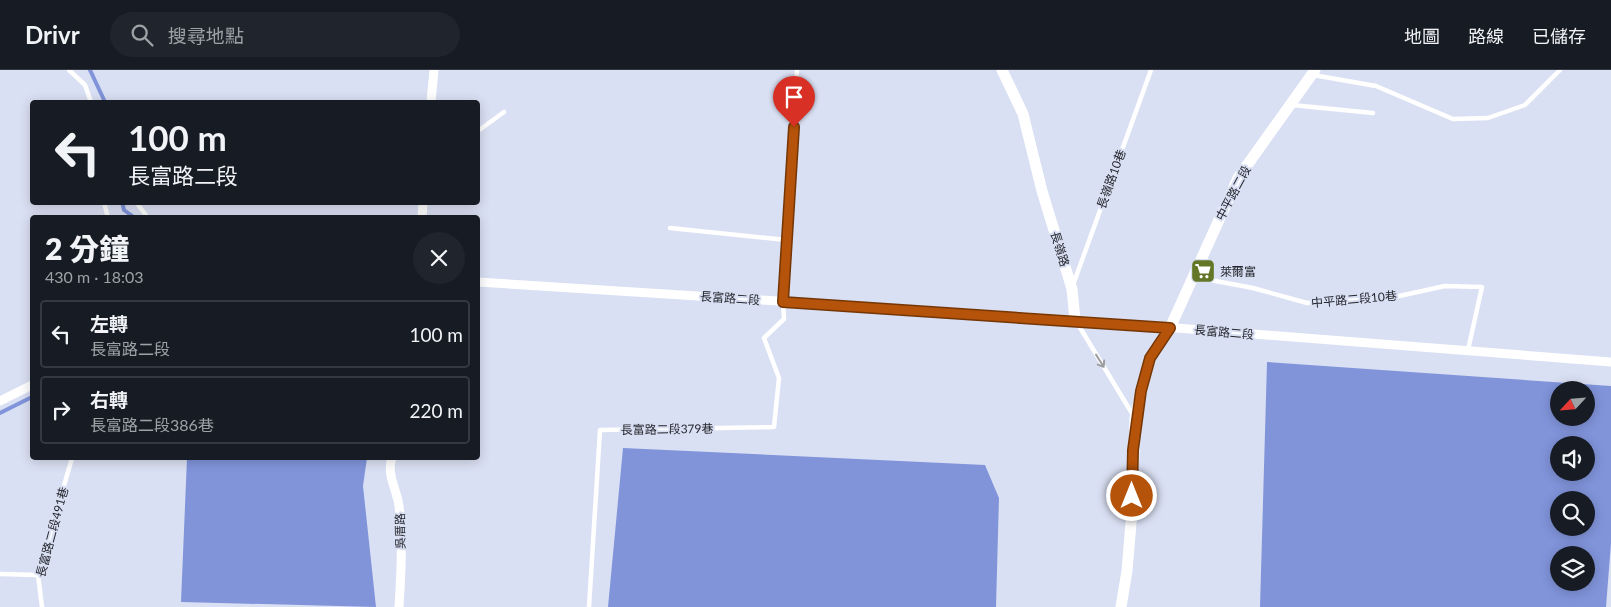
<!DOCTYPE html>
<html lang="zh-TW">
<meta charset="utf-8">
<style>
body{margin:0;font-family:Lato,"Noto Sans TC",sans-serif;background:#20242c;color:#f1f3f6;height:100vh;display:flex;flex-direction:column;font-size:19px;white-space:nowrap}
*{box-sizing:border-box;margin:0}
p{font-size:16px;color:#9ea1a6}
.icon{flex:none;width:28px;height:28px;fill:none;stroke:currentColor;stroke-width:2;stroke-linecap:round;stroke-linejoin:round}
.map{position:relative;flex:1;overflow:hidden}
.drawer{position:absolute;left:30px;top:145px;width:450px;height:245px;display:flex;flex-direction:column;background:#171b24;border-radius:5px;box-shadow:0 2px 12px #0003}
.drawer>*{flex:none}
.top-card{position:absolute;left:30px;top:30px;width:450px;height:105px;border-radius:5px;box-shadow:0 2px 12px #0003;background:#171b24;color:#f1f3f6;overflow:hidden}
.needle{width:32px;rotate:244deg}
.fabs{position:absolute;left:1550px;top:311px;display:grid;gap:10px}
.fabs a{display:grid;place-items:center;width:45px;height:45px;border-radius:50%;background:#171b24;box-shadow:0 2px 12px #0003;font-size:25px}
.pin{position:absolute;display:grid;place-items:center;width:42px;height:42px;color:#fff;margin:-51px -21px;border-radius:50% 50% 50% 0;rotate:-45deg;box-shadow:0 0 5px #0007}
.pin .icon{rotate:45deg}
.me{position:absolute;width:55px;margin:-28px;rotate:0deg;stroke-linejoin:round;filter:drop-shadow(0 0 4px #0008)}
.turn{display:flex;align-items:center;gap:18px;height:105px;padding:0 15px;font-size:22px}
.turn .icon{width:65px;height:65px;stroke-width:2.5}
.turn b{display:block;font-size:35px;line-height:42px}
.round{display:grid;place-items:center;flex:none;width:52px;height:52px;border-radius:26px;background:#20242c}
.overview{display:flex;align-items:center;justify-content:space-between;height:85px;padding:0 15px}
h1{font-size:30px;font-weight:800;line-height:38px}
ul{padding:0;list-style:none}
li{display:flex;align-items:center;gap:15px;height:68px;margin:0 10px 8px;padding:0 5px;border:2px solid #363941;border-radius:5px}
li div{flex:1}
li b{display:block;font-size:19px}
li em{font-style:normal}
header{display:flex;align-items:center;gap:30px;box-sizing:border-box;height:70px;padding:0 25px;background:#171b24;border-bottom:1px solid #363941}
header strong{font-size:24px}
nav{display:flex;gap:28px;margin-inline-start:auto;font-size:18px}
.search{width:350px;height:45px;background:#20242c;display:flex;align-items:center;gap:12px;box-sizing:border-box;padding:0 18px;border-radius:28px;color:#9ea1a6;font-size:19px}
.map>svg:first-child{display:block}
.water{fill:#8194da;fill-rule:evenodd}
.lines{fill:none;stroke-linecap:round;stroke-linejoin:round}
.stream{stroke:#8194da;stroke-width:4}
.service{stroke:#fff;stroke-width:4.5}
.minor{stroke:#fff;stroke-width:9}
.tertiary{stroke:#fff;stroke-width:11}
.oneway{stroke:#9c9da0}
.route-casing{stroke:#753606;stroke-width:12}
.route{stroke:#b45309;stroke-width:9}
.labels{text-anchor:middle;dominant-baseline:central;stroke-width:4;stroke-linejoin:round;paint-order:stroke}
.street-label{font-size:12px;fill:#23262d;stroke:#dae0f3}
.poi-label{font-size:12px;fill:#23262d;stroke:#dae0f3;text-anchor:start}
</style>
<header>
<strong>Drivr</strong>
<div class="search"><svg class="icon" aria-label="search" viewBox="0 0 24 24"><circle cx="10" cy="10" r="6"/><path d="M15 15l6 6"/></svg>搜尋地點</div>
<nav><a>地圖</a><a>路線</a><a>已儲存</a></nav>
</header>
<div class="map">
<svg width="1611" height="537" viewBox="0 0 1611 537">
<rect width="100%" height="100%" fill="#dae0f3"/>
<g class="water">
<path d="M 1267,292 L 1611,316 L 1611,473 L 1606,537 L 1260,537 ZM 1559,320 L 1586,320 L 1586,348 L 1559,348 ZM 1559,375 L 1586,375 L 1586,402 L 1559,402 ZM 1559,430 L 1586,430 L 1586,458 L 1559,458 ZM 1559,485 L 1586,485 L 1586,512 L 1559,512 Z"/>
<path d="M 623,378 L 985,395 L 999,428 L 996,537 L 608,537 Z"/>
<path d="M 187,388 L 367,388 L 363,416 L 376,537 L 181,532 Z"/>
</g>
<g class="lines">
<g class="stream">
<path d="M 90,0 L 105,32"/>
<path d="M 122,132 L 124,140 L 135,148"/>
<path d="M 0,343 L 32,327"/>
</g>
<g class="service">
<path d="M 69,0 L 85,15 L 91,32"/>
<path d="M 1313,5 L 1376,16 L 1453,49 L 1488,48 L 1525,35 L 1560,0"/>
<path d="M 1292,35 L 1373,43"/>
<path d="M 478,61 L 504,42"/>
<path d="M 104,132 L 108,148"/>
<path d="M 136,132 L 148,148"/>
<path d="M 787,170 L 797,0"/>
<path d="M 1194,207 L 1253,218 L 1307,233 L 1390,228 L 1445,216 L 1482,217 L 1468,280"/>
<path d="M 1073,215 L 1151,0"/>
<path d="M 1076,251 L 1133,345"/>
<path d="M 0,504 L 38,505"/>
<path d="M 42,537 L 38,505 L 72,388"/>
<path d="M 589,537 L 600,360 L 774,357 L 779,308 L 764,268 L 784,249 L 783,231 L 787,170 L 670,158"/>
</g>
<g class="minor">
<path d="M 431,32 L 434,0"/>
<path d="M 422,148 L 423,132"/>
<path d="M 478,212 L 1075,250 L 1611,292"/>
<path d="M 0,331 L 32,315"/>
<path d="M 392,388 C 386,404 397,420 399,436 C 403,469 401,504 399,537"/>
</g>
<g class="tertiary">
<path d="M 1002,0 L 1023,44 L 1042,121 L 1072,219 L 1075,250"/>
<path d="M 1121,537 L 1127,501 L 1132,441 L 1135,348 L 1150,288 L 1170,258 L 1238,108 L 1315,0"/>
</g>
</g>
<defs><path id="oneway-shaft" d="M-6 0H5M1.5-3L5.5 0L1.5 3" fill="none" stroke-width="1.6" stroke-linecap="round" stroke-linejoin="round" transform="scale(1.25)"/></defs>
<use class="oneway" href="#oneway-shaft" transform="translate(1100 291) rotate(58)"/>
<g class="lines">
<defs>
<path id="route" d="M 794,57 L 783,232 L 1170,258 L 1150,288 L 1141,321 L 1133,380 L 1132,426"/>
</defs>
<use href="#route" class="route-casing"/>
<use href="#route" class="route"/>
</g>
<defs>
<symbol id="supermarket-square" viewBox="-11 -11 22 22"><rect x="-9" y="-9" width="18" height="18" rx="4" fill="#647727" stroke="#dae0f3"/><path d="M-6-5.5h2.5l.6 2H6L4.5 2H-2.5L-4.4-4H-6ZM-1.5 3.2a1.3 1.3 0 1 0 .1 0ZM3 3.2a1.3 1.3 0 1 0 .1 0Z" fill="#fff"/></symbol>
</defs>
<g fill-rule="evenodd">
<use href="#supermarket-square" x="1189" y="187" width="28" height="28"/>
</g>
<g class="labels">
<g class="street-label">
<text transform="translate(1111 109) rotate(-70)">長嶺路10巷</text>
<text transform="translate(1233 123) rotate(-62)">中平路二段</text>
<text transform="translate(1060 179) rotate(73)">長嶺路</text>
<text transform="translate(730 228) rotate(4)">長富路二段</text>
<text transform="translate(1354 229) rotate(-5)">中平路二段10巷</text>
<text transform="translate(1224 262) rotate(5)">長富路二段</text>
<text transform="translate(667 359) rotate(-1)">長富路二段379巷</text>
<text transform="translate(400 461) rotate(-91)">吳厝路</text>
<text transform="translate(52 462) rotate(-75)">長富路二段491巷</text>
</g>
<g class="poi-label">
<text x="1220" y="201">萊爾富</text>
</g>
</g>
</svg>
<div class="fabs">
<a><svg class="needle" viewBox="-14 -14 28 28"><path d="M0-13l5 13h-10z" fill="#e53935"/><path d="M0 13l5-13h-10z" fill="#9ea1a6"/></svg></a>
<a><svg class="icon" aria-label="sound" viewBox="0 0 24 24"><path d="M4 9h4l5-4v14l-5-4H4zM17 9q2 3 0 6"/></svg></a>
<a><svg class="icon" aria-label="search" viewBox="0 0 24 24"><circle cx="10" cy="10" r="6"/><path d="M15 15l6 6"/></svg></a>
<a><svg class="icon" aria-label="layers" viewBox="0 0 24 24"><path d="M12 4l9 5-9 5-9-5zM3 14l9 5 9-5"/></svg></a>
</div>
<div class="pin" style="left:794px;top:57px;background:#d93025"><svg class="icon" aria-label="arrive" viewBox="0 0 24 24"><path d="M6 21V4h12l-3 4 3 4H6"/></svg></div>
<svg class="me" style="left:1132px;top:426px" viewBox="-20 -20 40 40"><circle r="17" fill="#b45309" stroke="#fff" stroke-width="3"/><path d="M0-11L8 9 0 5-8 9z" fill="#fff"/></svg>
<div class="top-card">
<div class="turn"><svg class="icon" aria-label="left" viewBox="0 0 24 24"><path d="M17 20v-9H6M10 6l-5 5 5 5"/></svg><div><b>100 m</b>長富路二段</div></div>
</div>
<section class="drawer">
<div class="overview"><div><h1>2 分鐘</h1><p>430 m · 18:03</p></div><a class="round"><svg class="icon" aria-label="close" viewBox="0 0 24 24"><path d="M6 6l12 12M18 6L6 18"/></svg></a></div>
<ul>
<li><svg class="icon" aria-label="left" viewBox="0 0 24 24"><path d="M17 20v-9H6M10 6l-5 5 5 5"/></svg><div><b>左轉</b><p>長富路二段</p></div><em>100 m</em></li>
<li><svg class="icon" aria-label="right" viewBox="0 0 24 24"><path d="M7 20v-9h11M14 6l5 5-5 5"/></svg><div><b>右轉</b><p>長富路二段386巷</p></div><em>220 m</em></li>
</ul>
</section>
</div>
